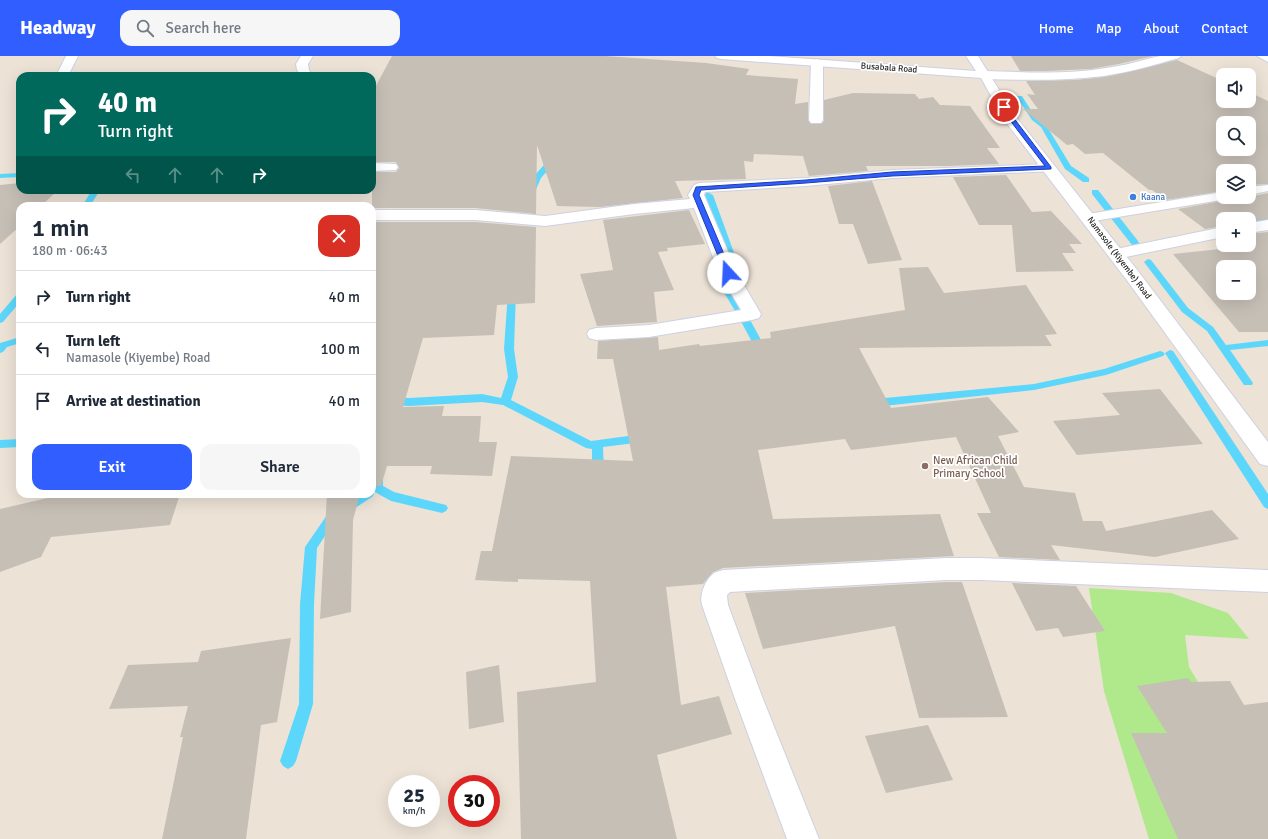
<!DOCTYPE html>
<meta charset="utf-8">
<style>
body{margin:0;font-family:Signika,sans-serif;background:#f6f6f7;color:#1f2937;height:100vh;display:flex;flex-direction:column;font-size:15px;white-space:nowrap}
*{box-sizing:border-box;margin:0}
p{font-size:13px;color:#747a83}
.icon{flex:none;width:22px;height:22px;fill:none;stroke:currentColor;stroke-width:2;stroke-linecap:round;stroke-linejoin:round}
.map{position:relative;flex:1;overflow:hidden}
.panel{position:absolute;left:16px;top:146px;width:360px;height:296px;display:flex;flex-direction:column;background:#fff;border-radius:12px;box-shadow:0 4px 16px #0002}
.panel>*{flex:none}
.top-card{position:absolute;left:16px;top:16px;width:360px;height:122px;border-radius:12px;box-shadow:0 4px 16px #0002;background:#00695c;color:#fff;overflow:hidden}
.fabs{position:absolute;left:1216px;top:12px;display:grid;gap:8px}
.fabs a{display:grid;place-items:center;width:40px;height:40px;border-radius:8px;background:#fff;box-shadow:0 4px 16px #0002;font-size:20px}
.speed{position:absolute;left:388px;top:719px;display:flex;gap:8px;font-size:20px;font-weight:700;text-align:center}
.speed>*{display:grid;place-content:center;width:52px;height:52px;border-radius:50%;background:#fff;box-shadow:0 4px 16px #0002;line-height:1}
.speed small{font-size:10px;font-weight:400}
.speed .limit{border:6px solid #d22;background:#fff;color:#111}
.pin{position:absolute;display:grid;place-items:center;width:34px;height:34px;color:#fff;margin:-17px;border:2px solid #fff;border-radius:50%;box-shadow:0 1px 4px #0007}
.me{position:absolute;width:44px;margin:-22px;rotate:340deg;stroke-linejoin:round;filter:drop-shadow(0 0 3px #0008)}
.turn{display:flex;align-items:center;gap:14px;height:84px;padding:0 16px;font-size:18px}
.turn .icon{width:52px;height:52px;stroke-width:2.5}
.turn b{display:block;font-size:28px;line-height:34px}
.lanes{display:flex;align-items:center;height:38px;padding:0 16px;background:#0003;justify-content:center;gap:20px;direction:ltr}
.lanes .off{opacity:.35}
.round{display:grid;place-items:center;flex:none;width:42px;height:42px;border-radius:12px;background:#f6f6f7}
.overview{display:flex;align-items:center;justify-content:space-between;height:68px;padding:0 16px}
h1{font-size:24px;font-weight:600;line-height:30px}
.cta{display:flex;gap:8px;margin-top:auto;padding:8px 16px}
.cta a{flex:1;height:46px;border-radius:12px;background:#305eff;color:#fff;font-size:16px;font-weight:600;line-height:46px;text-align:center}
.cta a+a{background:#f6f6f7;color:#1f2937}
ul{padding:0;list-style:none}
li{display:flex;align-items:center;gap:12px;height:52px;padding:0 16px;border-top:1px solid #e0e1e3}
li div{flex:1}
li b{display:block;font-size:15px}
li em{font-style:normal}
header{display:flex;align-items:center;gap:24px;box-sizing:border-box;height:56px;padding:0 20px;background:#305eff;color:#fff}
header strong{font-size:19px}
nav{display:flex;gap:22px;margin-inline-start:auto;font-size:14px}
.search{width:280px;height:36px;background:#f6f6f7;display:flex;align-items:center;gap:10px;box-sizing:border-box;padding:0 14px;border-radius:12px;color:#747a83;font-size:15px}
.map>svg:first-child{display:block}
.green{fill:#afe98c}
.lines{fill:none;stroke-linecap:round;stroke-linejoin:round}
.stream{fill:#5cd7fb;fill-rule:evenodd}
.building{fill:#c6bfb6;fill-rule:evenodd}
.lane-casing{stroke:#ccd1e2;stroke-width:2}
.street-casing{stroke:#ccd1e2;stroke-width:2}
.secondary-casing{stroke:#ccd1e2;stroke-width:2}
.lane{fill:#fff;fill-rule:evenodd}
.street{fill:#fff;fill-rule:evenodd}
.secondary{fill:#fff;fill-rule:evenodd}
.route{fill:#305eff;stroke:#1f3da6}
.shop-dot{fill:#3f7fe0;stroke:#fff;stroke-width:1.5}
.education-dot{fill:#8d6e63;stroke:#fff;stroke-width:1.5}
.labels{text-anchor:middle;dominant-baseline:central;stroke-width:3.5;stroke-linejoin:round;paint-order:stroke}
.far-street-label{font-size:9px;fill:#272727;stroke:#fff}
.far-shop-label{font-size:9px;fill:#366cbe;stroke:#fff;text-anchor:start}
.education-label{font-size:11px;fill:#785e54;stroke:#fff;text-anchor:start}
</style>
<header>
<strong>Headway</strong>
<div class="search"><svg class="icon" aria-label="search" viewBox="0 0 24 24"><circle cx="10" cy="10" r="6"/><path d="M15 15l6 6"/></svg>Search here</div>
<nav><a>Home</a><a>Map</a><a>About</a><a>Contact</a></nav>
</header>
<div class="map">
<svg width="1268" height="783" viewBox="0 0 1268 783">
<rect width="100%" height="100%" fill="#ece2d6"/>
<path class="green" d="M 1089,532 L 1171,537 L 1228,557 L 1249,583 L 1185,579 L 1189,611 L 1236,689 L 1268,783 L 1149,783 L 1104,635 Z"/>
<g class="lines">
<g class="stream">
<path d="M 1018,40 L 1022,40 L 1036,62 L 1046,69 L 1071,110 L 1089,122 L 1089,126 L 1083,126 L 1065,113 L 1041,71 L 1032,64 L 1017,41 Z"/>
<path d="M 551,101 L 554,101 L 558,103 L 541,122 L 533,140 L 527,140 L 526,138 L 535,119 Z"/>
<path d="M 20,117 L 20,121 L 0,122 L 0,118 Z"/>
<path d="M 92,134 L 100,134 L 90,150 L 82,150 Z"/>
<path d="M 1092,134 L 1098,134 L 1138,185 L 1139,187 L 1138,189 L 1132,189 L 1092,138 Z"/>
<path d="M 706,137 L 709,137 L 713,139 L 737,205 L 741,212 L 740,214 L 734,214 L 729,205 L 705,139 Z"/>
<path d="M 1268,161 L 1268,165 L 1249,168 L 1249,164 Z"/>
<path d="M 1148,203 L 1151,204 L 1188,252 L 1213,271 L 1226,289 L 1268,284 L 1268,290 L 1230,294 L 1253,327 L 1252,329 L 1244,329 L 1207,275 L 1182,256 L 1144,206 Z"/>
<path d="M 726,230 L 729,231 L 748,260 L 768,297 L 766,299 L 763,300 L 758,297 L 738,260 L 722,233 Z"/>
<path d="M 512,232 L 516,235 L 514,293 L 518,321 L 511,344 L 591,385 L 643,378 L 647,379 L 648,382 L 647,385 L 643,386 L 603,391 L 604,417 L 602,420 L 598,421 L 594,420 L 592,417 L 592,393 L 586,392 L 503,349 L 482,346 L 409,350 L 372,348 L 372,340 L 409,342 L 482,338 L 501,342 L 508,321 L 504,293 L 508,235 Z"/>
<path d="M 20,237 L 20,246 L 3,266 L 0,267 L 0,258 L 17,238 Z"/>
<path d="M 20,281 L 20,287 L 7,291 L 3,296 L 0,297 L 0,287 Z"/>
<path d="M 1170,294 L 1173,295 L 1268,438 L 1268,453 L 1264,451 L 1165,297 Z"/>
<path d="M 1160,295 L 1163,296 L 1165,298 L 1163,300 L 1106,319 L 1034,334 L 874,351 L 870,350 L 869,347 L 870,344 L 874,343 L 1034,328 L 1104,313 Z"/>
<path d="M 20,383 L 20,391 L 0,392 L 0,384 Z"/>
<path d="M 377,411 L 381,412 L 383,415 L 383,430 L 394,436 L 446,449 L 448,452 L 446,455 L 442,457 L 391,445 L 373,435 L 372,414 Z"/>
<path d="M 372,435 L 374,438 L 372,441 L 335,465 L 317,492 L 314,548 L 313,648 L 296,705 L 293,710 L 288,713 L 283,710 L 280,705 L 299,648 L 300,548 L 305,491 L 327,459 L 359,438 L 372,438 Z"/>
</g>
</g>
<g class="building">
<path d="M 392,0 L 605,0 L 706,7 L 749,13 L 746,19 L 798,23 L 795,48 L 808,46 L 808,64 L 811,68 L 821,68 L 824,65 L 824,44 L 853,37 L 915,38 L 919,43 L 933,41 L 940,49 L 970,50 L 1000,92 L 987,92 L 999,108 L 948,110 L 866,110 L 868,115 L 809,120 L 803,100 L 754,98 L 753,106 L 744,105 L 746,123 L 675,125 L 683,142 L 600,151 L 557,150 L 537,89 L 536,158 L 475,152 L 372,152 L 372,116 L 396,116 L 399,112 L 396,106 L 372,106 L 372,37 Z"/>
<path d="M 1011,0 L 1153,0 L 1119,8 L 1091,13 L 1046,15 L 1020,15 Z"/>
<path d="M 1177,4 L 1223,25 L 1223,45 L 1249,45 L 1249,36 L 1268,45 L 1268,128 L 1249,129 L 1249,115 L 1223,115 L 1223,135 L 1166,144 L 1152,134 L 1149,134 L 1103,97 L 1085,98 L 1073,88 L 1067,89 L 1023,53 L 1038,53 L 1027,38 L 1035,39 L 1026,25 L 1075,24 L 1104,21 ZM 1223,67 L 1249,67 L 1249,93 L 1223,93 Z"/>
<path d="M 1006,119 L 1032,156 L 1051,155 L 1082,188 L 1069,188 L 1076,197 L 1062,197 L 1074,215 L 1016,216 L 1012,169 L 979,169 L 953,121 Z"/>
<path d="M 872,125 L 902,204 L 868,208 L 853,168 L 839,168 L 828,130 Z"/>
<path d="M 20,127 L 20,134 L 57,135 L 41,150 L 20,150 L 20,170 L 0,188 L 0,129 Z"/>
<path d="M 1268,137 L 1268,163 L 1249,165 L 1249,163 L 1223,163 L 1223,170 L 1205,173 L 1178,153 L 1227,144 L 1229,141 L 1249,141 Z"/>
<path d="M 689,154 L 705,188 L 667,192 L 668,195 L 658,196 L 674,234 L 654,236 L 657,266 L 597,270 L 580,218 L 613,214 L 603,164 Z"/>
<path d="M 372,166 L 475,166 L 536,171 L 535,247 L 497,249 L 494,279 L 423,282 L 403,351 L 444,350 L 442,360 L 481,360 L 479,386 L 497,386 L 492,420 L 430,418 L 432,410 L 387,410 L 381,430 L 372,429 Z"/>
<path d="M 1268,176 L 1268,276 L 1239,276 L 1173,198 L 1230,192 L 1227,189 L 1249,189 L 1249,178 ZM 1223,211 L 1249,211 L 1249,237 L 1223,237 Z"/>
<path d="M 928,211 L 944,237 L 1026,229 L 1057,278 L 1045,279 L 1052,290 L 859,292 L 891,352 L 988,341 L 1019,376 L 998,380 L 1024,431 L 1075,437 L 1083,465 L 1102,465 L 1106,475 L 1212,454 L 1239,483 L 1155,501 L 1051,489 L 1060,504 L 999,501 L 977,457 L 991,457 L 956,381 L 851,394 L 845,383 L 758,394 L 773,463 L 940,458 L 954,500 L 723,512 L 713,516 L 703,528 L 666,531 L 681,649 L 719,640 L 732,678 L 657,699 L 677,783 L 521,783 L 517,636 L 596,626 L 590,525 L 518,523 L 518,526 L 475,524 L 481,495 L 492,495 L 511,400 L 633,405 L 613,303 L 597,303 L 598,285 L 658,281 L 659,294 L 699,288 L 700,290 L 771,282 L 770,276 L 905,254 L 899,212 Z"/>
<path d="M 1160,333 L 1203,388 L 1077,399 L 1053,365 L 1120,359 L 1102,337 Z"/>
<path d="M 65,438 L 180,438 L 170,469 L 51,481 L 41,501 L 0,516 L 0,453 Z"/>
<path d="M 327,438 L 360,438 L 353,464 L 351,556 L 320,563 Z"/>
<path d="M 946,526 L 962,526 L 1008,661 L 919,662 L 895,570 L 763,593 L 745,537 Z"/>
<path d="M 1012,527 L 1076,530 L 1105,575 L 1063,581 L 1058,572 L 1036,575 Z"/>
<path d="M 291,582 L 277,666 L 261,669 L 246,783 L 162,783 L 183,681 L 180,681 L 188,650 L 109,653 L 128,609 L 198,606 L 201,595 Z"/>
<path d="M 499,609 L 504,666 L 469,673 L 466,616 Z"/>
<path d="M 1188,622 L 1191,626 L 1230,625 L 1244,649 L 1268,646 L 1268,783 L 1178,783 L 1131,677 L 1167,677 L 1137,630 Z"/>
<path d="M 928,669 L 953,724 L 886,737 L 865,680 Z"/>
</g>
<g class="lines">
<defs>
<g id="lane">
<path d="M 1257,0 L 1268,0 L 1268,6 Z"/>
<path d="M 1268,129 L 1268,135 L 1249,139 L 1249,131 Z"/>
<path d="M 1223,136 L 1223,141 L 1228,141 L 1227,143 L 1088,166 L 1084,165 L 1082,162 L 1084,159 L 1088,158 Z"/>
</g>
<g id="street">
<path d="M 66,0 L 78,0 L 68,20 L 56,20 Z"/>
<path d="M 301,0 L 313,0 L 308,8 L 309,14 L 313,20 L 301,20 L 297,14 L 296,8 Z"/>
<path d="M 1160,0 L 1181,0 L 1179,2 C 1154,9 1130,16 1104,20 C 1065,25 1025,24 985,23 L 981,22 L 979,19 L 981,16 L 985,15 C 1025,16 1066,19 1106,12 C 1124,10 1142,4 1160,0 Z"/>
<path d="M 817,3 L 821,5 L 823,7 L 823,64 L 821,67 L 811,67 L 809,64 L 811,7 L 813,5 Z"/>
<path d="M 372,107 L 396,108 L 398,111 L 396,114 L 372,115 Z"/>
<path d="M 1049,108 L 1054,109 L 1056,112 L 1054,115 L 892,122 L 806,130 L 705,136 L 704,139 L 737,217 L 761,258 L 759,262 L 752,264 L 649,281 L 596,284 L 589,282 L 587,278 L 589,274 L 596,272 L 649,269 L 741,254 L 719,217 L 694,152 L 634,158 L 545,170 L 475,164 L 372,164 L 372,154 L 475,154 L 545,160 L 634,148 L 690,143 L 688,139 L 694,129 L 699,127 L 806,122 L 892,114 Z"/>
<path d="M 1268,164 L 1268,174 L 1249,177 L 1249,167 Z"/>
<path d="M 1223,171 L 1223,181 L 1116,203 L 1110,202 L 1108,198 L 1110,194 L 1116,193 Z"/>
<path d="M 946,502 L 980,502 L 1268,514 L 1268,536 L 980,524 L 946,524 L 730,536 L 727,539 L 728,549 L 763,643 L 819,783 L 787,783 L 735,643 L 702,549 C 699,539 705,524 714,517 C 716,516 720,515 723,514 Z"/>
</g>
<path id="secondary" d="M 715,0 L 769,0 L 976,15 L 966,0 L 978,0 L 1016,61 L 1138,215 L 1268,386 L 1268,410 L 1260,408 L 1126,223 L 1005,65 L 981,22 L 721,3 L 717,2 Z"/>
</defs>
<use href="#lane" class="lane-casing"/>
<use href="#street" class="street-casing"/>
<use href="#secondary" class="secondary-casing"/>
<use href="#lane" class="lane"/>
<use href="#street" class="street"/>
<use href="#secondary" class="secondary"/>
</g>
<path class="route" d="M 1004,49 L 1006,50 L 1013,61 L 1051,111 L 1051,113 L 892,120 L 806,127 L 701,134 L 699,139 L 732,217 L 728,220 L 725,217 L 693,139 L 696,131 L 806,124 L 892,116 L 1045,110 L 1009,63 L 1002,51 Z"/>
<circle class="shop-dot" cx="1133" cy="141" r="4"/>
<circle class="education-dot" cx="925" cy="410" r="4"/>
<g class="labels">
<g class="far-street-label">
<text transform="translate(889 12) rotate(4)">Busabala Road</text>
<text transform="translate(1119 202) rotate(53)">Namasole (Kiyembe) Road</text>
</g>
<g class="far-shop-label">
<text x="1141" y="141">Kaana</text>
</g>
<g class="education-label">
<text x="933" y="404">New African Child<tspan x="933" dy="13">Primary School</tspan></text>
</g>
</g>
</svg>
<div class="fabs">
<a><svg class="icon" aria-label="sound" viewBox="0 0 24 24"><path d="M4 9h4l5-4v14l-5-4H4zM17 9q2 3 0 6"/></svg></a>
<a><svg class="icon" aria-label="search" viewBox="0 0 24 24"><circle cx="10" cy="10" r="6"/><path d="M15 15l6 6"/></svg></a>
<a><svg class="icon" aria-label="layers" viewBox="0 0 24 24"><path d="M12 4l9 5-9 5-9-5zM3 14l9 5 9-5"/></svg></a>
<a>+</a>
<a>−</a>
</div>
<div class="speed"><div>25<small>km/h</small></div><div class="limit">30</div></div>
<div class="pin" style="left:1004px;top:51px;background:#d93025"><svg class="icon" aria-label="arrive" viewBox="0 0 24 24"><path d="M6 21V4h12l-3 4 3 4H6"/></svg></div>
<svg class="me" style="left:728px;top:217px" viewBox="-20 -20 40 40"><circle r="19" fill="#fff"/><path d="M0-13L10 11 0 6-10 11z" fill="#305eff"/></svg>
<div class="top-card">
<div class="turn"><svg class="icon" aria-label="right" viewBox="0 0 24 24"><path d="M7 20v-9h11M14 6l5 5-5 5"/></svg><div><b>40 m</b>Turn right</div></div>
<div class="lanes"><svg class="icon off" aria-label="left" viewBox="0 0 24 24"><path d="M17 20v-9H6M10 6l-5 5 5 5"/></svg><svg class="icon off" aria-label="ahead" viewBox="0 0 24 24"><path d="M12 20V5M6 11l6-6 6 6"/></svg><svg class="icon off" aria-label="ahead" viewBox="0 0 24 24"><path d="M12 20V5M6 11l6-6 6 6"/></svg><svg class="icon" aria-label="right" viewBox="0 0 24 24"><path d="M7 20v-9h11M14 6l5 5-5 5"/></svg></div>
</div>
<section class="panel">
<div class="overview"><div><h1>1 min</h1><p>180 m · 06:43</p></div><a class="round" style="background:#d93025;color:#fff"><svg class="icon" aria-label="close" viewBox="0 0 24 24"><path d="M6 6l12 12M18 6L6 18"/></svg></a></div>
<ul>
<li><svg class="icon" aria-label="right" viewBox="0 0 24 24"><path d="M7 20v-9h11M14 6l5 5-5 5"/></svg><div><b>Turn right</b></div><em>40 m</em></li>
<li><svg class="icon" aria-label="left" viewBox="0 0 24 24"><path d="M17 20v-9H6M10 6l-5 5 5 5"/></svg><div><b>Turn left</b><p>Namasole (Kiyembe) Road</p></div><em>100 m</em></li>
<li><svg class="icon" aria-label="arrive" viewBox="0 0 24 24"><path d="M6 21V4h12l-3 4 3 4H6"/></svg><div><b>Arrive at destination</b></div><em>40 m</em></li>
</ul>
<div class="cta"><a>Exit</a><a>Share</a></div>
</section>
</div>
